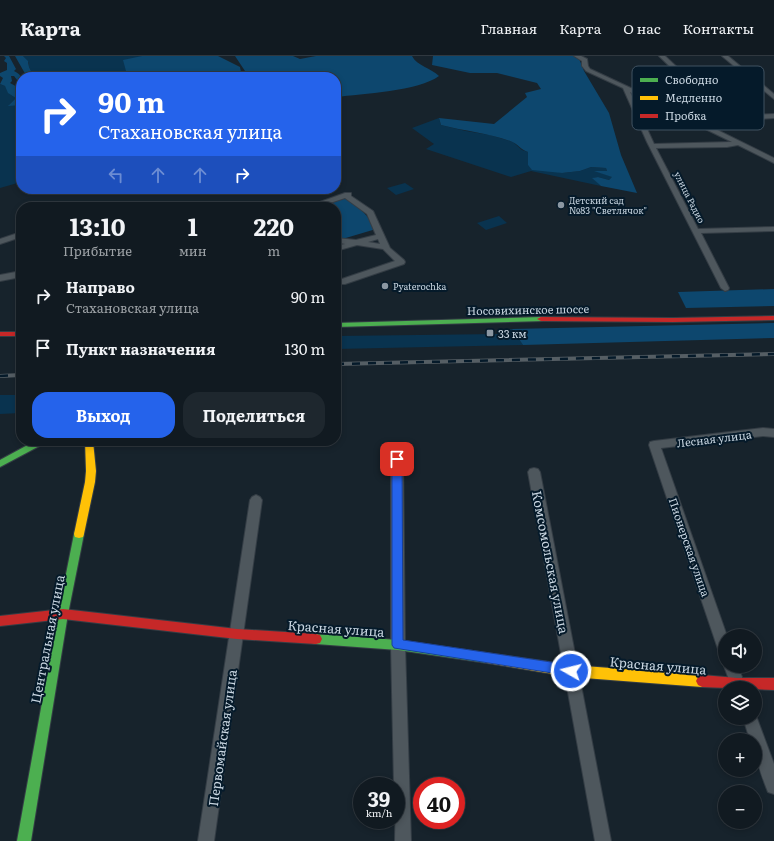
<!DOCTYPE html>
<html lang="ru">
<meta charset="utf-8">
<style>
body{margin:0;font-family:Literata,serif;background:#1e272e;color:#f1f3f6;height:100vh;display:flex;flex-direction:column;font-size:15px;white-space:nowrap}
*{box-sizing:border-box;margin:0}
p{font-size:13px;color:#9ca1a5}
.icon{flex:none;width:22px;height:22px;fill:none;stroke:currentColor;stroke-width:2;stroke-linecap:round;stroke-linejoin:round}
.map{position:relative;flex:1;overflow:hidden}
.sheet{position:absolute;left:16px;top:146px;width:325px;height:244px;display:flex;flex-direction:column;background:#111a21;border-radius:16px;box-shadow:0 2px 6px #0003,0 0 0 1px #30383f}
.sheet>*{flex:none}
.hud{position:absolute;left:16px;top:16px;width:325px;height:122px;border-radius:16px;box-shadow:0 2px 6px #0003,0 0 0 1px #30383f;background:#2563eb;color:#fff;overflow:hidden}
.controls{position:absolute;left:718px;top:573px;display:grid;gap:8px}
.controls a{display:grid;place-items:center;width:44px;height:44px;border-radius:50%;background:#111a21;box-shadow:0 2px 6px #0003,0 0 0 1px #30383f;font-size:20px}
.speed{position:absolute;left:353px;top:721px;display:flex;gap:8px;font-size:20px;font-weight:700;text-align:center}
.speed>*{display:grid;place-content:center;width:52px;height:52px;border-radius:50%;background:#111a21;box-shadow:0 2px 6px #0003,0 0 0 1px #30383f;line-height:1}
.speed small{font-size:10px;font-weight:400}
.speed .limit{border:6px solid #d22;background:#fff;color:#111}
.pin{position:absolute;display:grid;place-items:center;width:34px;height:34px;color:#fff;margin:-17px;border-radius:8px;box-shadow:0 2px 6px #0006}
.me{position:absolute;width:44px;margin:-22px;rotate:278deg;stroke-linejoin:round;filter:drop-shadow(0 0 3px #0008)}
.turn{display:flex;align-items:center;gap:14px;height:84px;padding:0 16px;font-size:18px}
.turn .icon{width:52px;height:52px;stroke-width:2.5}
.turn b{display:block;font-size:28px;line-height:34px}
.lanes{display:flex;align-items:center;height:38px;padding:0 16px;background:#0003;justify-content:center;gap:20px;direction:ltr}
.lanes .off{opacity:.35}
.eta{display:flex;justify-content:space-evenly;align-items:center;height:68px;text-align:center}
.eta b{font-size:24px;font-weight:700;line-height:28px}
.action{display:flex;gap:8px;margin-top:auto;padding:8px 16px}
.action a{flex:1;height:46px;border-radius:16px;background:#2563eb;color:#fff;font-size:16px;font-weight:700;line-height:46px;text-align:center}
.action a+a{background:#1e272e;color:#f1f3f6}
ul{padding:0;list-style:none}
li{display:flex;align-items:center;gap:12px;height:52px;padding:0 16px}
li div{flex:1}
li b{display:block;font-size:15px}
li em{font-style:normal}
header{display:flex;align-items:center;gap:24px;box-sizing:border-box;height:56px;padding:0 20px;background:#111a21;border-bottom:1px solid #30383f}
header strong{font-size:19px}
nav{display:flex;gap:22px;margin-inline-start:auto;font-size:14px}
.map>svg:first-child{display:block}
.green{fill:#09334f}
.forest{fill:#0d476e}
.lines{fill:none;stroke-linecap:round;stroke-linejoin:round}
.street-casing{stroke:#343d45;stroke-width:2}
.fast-casing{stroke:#343d45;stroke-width:2}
.slow-casing{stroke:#343d45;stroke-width:2}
.jam-casing{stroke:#343d45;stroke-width:2}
.street{fill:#4e575d;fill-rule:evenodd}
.fast{fill:#4caf50;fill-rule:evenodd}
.slow{fill:#ffc107;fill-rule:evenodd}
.jam{fill:#c62828;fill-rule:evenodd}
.rail-casing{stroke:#555e64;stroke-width:4}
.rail{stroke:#051a2a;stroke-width:2.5;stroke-dasharray:8;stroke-linecap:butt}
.route{fill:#2563eb;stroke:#184099}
.poi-dot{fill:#8b97a2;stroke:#051a2a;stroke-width:1.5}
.labels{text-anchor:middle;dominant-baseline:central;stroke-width:4;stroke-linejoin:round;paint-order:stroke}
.far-street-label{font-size:9px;fill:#c9d6e1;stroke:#051a2a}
.far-poi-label{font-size:9px;fill:#c9d6e1;stroke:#051a2a;text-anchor:start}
.street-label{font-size:11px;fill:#c9d6e1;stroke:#051a2a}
.poi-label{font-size:11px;fill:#c9d6e1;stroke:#051a2a;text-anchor:start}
.near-street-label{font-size:13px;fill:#c9d6e1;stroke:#051a2a}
.key{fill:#051a2a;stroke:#405261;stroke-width:1}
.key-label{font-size:11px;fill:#c9d6e1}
</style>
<header>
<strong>Карта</strong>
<nav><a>Главная</a><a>Карта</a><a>О нас</a><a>Контакты</a></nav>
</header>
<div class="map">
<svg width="774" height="785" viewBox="0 0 774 785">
<rect width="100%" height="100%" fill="#17232c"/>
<g class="green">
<path d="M 23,0 L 142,0 L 126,14 L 132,21 L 34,21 L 29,11 L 29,7 Z"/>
<path d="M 0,28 L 5,30 L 16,42 L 9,49 L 21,49 L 18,56 L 21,57 L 20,65 L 21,66 L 21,126 L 0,132 Z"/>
<path d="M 439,62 L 441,69 L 466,75 L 490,79 L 513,86 L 522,94 L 528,96 L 528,109 L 562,117 L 580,115 L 591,111 L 606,112 L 607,115 L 596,115 L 613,121 L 609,124 L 598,121 L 593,122 L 601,130 L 531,115 L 511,121 L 426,93 L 434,88 L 412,72 Z"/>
<path d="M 405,127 L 414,133 L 396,139 L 387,132 Z"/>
<path d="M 499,160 L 507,167 L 486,174 L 477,167 Z"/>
<path d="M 501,273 L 512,273 L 523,289 L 336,293 L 336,280 L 501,278 Z"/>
<path d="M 0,339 L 21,339 L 21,357 L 0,358 Z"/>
</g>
<g class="forest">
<path d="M 4,0 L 9,0 L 16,13 L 14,15 C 22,19 21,21 21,29 L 14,20 L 11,20 L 12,25 L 10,27 L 21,33 L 21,49 L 8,50 L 16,42 L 8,37 L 5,30 L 0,28 L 3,22 L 0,20 L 0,17 L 7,14 L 7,7 L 4,5 L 6,2 Z"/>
<path d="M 15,0 L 23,0 L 28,5 L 29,11 L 34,21 L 27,21 Z"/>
<path d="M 142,0 L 218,0 L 240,11 L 241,16 L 233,19 L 222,21 L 132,21 L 126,15 L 123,4 Z"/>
<path d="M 235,0 L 293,0 L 300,3 L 316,0 L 412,0 C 417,10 431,12 439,20 C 419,35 362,38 336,41 L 336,21 L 249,21 Z"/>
<path d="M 433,0 L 578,0 L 584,15 L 609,57 L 621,99 L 637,137 L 601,130 L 592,122 L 598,121 L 609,124 L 612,121 L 594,115 L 607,115 L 606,112 L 591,111 L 580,115 L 562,117 L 532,114 L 528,109 L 528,96 C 521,94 517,87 510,85 C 488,77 464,75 441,69 L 439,62 L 494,68 L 527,41 L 525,37 L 541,33 L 537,27 L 497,17 L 470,17 L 432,9 Z"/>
<path d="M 344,142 C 359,149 367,159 376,173 L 339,184 L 336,183 L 336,151 L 313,151 Z"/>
<path d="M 774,233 L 774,250 L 686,252 L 678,236 Z"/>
<path d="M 774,267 L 774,282 L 523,289 L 512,273 Z"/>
</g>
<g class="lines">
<defs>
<g id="street">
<path d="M 574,0 L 581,0 L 587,3 L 588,10 L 590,13 L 695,62 L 722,61 L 659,0 L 665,0 L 729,60 L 774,58 L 774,62 L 701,66 L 774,102 L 774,107 L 738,89 L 727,91 L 656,92 L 698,173 L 774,171 L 774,175 L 701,177 L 729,232 L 728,234 L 725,235 L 721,232 L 647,86 L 623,32 L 586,15 L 582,10 L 582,5 ZM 630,36 L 732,86 L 654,88 Z"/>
<path d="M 722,0 L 728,0 L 774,38 L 774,43 Z"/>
<path d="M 345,137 L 351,137 L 351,140 L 373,155 L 390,192 L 404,204 L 405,206 L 404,208 L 345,228 L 339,228 L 338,226 L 339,224 L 395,205 L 383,193 L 357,189 L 336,195 L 336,190 L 345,188 L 336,186 L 336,182 L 356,184 L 376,179 L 367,158 L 345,142 L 318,151 L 306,151 ZM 378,183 L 380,188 L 368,186 Z"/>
<path d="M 21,176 L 21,181 L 0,188 L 0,183 Z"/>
<path d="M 21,215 L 21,221 L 0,225 L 0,219 Z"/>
<path d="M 763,372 L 774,373 L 774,381 L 763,380 L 661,392 L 727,580 L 725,580 L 725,600 L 720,598 L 718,593 L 649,389 L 650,386 L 654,385 Z"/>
<path d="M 397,399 L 401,400 L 403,403 L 405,589 L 411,785 L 395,785 L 396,730 L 394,730 L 391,589 L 391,403 L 393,400 Z"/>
<path d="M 534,412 L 538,413 L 540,416 L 611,785 L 595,785 L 528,416 L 530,413 Z"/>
<path d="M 256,439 L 260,441 L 262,444 L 214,785 L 198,785 L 250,444 L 252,441 Z"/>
<path d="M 725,608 L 725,610 L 738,610 L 746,632 L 732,632 L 724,610 Z"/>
<path d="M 755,657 L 774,708 L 774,738 L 768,736 C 761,719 755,702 755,684 L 750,684 L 743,662 L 755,662 Z"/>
</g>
<g id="fast">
<path d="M 541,261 L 545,263 L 544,265 L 336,271 L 336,267 Z"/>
<path d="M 35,385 L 46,385 L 45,387 L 0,411 L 0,404 Z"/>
<path d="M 79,474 L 83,475 L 84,478 L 68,558 L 31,785 L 17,785 L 58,558 L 74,478 L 75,475 Z"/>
<path d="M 316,578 L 398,584 L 487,597 L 491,598 L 493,602 L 491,606 L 487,607 L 398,594 L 316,588 L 312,587 L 310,583 L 312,579 Z"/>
</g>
<g id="slow">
<path d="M 85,385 L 93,385 L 96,415 L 95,426 L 84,478 L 83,481 L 79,482 L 75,481 L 74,478 L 85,426 L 86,415 Z"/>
<path d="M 487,597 L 571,609 L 702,619 L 706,621 L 708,625 L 706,629 L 702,631 L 571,621 L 487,607 L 483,606 L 481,602 L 483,598 Z"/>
</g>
<g id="jam">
<path d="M 774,260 L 774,264 L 673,266 L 541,265 L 537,263 L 541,261 L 673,262 Z"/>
<rect x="0" y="276" width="21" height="4"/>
<path d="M 63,553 L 237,573 L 316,578 L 320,579 L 322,583 L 320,587 L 316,588 L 237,583 L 63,563 L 0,570 L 0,560 Z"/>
<path d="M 702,619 L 737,622 L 774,622 L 774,634 L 702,631 L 698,629 L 696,625 L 698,621 Z"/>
</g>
</defs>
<use href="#street" class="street-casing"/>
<use href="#fast" class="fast-casing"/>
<use href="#slow" class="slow-casing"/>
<use href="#jam" class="jam-casing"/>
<use href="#street" class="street"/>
<use href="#fast" class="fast"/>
<use href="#slow" class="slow"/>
<use href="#jam" class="jam"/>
<defs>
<g id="rail">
<path d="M 336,308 L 774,298"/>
<path d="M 0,320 L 21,319"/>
</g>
</defs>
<use href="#rail" class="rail-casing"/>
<use href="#rail" class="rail"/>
</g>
<path class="route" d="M 397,399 L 402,403 L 403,584 L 571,609 L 575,611 L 577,615 L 575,619 L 571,620 L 394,592 L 392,589 L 392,403 Z"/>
<g class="poi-dot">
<circle cx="561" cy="149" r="4"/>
<circle cx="385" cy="230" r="4"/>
<rect x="486" y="273" width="8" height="8" rx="2"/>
</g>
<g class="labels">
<g class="far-street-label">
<text transform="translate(690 141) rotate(63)">улица Радио</text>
</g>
<g class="far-poi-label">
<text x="569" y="144">Детский сад<tspan x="569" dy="10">№83 "Светлячок"</tspan></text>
<text x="393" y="230">Pyaterochka</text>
</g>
<g class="street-label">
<text transform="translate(528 253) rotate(-1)">Носовихинское шоссе</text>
<text transform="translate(714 382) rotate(-7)">Лесная улица</text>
<text transform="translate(690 491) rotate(71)">Пионерская улица</text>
</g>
<g class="poi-label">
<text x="498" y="277">33 км</text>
</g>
<g class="near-street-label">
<text transform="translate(551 506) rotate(79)">Комсомольская улица</text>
<text transform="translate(336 572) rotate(4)">Красная улица</text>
<text transform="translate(47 583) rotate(-79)">Центральная улица</text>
<text transform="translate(658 609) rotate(5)">Красная улица</text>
<text transform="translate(222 682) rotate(-82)">Первомайская улица</text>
</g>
</g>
<rect x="632" y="10" width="132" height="64" rx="6" class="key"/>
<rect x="640" y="22" width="18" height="4" fill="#4caf50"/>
<rect x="640" y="40" width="18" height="4" fill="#ffc107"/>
<rect x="640" y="58" width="18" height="4" fill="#c62828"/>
<g class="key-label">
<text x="665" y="28">Свободно</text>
<text x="665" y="46">Медленно</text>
<text x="665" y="64">Пробка</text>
</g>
</svg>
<div class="controls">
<a><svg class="icon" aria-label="sound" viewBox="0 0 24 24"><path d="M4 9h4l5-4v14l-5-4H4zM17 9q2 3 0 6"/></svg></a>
<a><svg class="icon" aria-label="layers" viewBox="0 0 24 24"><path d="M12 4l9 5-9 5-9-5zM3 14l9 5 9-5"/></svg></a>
<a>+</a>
<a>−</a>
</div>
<div class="speed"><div>39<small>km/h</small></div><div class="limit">40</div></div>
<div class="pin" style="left:397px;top:403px;background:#d93025"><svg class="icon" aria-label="arrive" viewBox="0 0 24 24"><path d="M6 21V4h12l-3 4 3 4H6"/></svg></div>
<svg class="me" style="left:571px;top:615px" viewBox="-20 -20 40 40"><circle r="17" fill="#2563eb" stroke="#fff" stroke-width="3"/><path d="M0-11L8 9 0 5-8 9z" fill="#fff"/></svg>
<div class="hud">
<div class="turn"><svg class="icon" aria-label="right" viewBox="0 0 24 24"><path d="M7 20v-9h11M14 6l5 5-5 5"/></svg><div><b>90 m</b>Стахановская улица</div></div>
<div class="lanes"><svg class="icon off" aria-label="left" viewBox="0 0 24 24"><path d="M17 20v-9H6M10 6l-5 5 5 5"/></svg><svg class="icon off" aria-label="ahead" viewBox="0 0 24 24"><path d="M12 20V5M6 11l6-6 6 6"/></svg><svg class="icon off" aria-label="ahead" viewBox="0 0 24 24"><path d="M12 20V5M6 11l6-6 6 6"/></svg><svg class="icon" aria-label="right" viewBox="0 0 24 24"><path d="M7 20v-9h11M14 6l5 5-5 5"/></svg></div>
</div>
<section class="sheet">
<div class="eta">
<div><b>13:10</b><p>Прибытие</p></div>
<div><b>1</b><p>мин</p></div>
<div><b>220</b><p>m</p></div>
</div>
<ul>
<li><svg class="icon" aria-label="right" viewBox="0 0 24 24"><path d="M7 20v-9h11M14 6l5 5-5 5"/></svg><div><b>Направо</b><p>Стахановская улица</p></div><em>90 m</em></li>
<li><svg class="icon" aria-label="arrive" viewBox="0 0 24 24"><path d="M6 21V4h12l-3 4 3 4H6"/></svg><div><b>Пункт назначения</b></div><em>130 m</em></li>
</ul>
<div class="action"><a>Выход</a><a>Поделиться</a></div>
</section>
</div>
